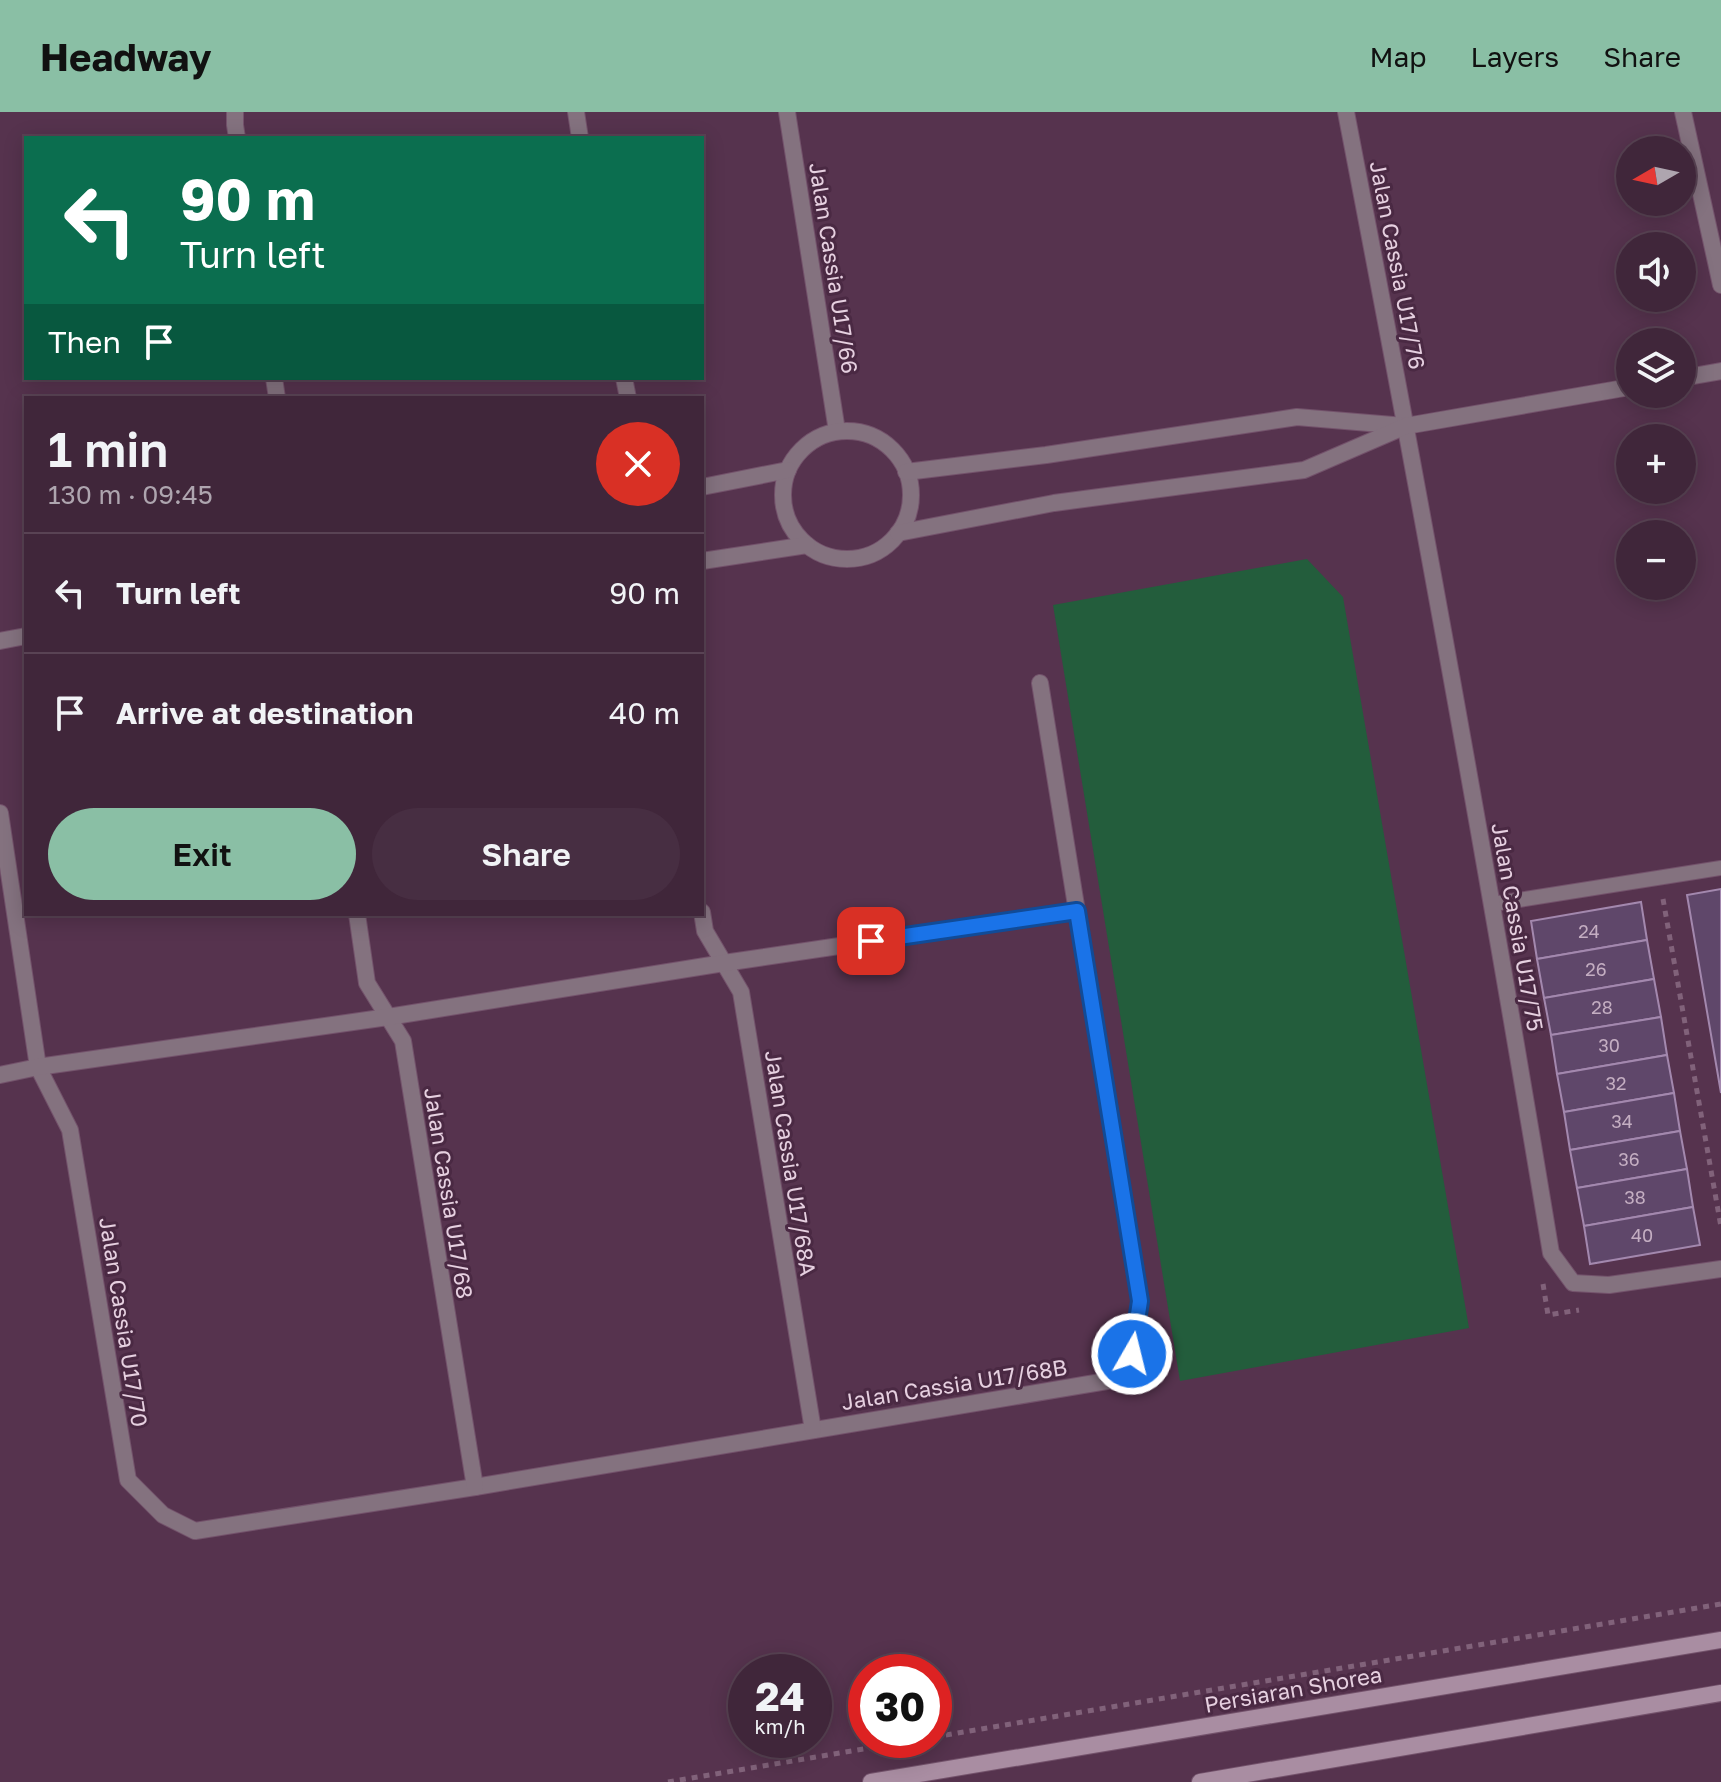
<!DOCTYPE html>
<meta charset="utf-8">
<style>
body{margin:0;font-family:"Golos Text",sans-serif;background:#472e42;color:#f1f3f6;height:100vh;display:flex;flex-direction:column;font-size:30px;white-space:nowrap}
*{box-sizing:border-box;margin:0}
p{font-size:26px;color:#aea5af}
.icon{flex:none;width:44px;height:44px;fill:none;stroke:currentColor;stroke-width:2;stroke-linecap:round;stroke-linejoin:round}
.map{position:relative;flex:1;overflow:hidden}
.drawer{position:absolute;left:24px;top:284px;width:680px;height:520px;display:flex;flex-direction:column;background:#40263a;border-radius:0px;box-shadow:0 4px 20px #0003,0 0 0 2px #594354}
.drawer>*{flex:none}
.top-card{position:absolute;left:24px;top:24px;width:680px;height:244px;border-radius:0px;box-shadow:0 4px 20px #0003,0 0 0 2px #594354;background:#0b6e4f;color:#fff;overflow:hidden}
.needle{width:52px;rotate:261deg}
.tools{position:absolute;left:1616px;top:24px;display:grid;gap:16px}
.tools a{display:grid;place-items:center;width:80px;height:80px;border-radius:50%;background:#40263a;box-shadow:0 4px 20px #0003,0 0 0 2px #594354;font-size:40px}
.speed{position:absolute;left:728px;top:1542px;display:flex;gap:16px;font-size:40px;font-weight:700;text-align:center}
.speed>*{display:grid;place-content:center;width:104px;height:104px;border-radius:50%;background:#40263a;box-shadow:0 4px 20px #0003,0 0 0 2px #594354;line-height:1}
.speed small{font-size:20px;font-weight:400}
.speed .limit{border:12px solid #d22;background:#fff;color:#111}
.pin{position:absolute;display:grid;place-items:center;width:68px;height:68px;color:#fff;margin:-34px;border-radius:16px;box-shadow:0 4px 12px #0006}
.me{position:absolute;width:88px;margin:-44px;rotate:8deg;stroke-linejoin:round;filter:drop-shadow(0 0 6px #0008)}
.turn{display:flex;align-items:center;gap:28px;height:168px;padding:0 24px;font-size:36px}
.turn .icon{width:104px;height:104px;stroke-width:2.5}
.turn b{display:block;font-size:56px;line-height:68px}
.then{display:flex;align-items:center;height:76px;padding:0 24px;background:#0003;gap:16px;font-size:30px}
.round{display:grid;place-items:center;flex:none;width:84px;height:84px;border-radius:42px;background:#472e42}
.summary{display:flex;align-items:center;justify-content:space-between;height:136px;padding:0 24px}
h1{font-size:48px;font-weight:600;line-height:60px}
.button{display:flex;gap:16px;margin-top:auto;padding:16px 24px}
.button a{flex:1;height:92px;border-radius:48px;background:#8abfa5;color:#111;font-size:32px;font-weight:600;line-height:92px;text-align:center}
.button a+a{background:#472e42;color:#f1f3f6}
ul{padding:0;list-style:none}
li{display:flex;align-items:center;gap:24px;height:120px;padding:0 24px;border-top:2px solid #594354}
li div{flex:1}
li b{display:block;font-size:30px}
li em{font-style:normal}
header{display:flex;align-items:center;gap:48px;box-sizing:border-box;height:112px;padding:0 40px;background:#8abfa5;color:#111}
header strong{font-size:38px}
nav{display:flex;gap:44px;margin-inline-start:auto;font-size:28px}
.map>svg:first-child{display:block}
.green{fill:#235d3c}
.building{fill:#5f476a;stroke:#a388ae;stroke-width:2}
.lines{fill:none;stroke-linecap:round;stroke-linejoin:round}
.service-casing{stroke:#73526b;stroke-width:16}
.minor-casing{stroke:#73526b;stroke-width:18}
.secondary-casing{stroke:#73526b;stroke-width:18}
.path{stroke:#81627a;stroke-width:5;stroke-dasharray:6 6;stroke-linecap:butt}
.service{stroke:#84727f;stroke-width:14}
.minor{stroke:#84727f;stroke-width:16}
.secondary{stroke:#a98da2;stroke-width:16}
.route-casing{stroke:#114b97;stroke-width:20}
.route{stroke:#1a73e8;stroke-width:14}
.labels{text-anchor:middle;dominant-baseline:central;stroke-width:6;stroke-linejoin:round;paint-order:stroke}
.number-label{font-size:18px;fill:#c4aec2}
.street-label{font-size:22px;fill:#e6d0e0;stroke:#4a2943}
</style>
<header>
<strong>Headway</strong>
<nav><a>Map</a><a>Layers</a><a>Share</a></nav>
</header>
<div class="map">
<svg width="1721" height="1670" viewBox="0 0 1721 1670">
<rect width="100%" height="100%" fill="#56334e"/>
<path class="green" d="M 1307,447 L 1343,485 L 1469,1216 L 1180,1269 L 1053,493 Z"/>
<g class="building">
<path d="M 1721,777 L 1721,981 L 1687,783 Z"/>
<path d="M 1641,790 L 1647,828 L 1537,847 L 1531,809 Z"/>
<path d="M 1647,828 L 1654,867 L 1544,886 L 1537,847 Z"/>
<path d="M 1654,867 L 1661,905 L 1551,923 L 1544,886 Z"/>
<path d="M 1661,905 L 1667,943 L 1557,962 L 1551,923 Z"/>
<path d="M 1667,943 L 1674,981 L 1564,1000 L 1557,962 Z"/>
<path d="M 1674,981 L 1680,1019 L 1570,1038 L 1564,1000 Z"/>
<path d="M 1680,1019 L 1687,1057 L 1577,1076 L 1570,1038 Z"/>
<path d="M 1687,1057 L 1693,1095 L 1584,1114 L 1577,1076 Z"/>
<path d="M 1693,1095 L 1700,1133 L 1590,1152 L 1584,1114 Z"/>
</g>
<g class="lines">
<defs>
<path id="service" d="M 1493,792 L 1721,756"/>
<g id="minor">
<path d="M 235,0 L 235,13 L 237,26"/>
<path d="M 576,0 L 580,26"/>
<path d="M 787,0 L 837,319"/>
<path d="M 1346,0 C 1419,379 1488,759 1551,1141 L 1573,1171 L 1609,1173 L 1721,1157"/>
<path d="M 1683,0 L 1721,173"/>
<path d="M 274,266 L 277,286"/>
<path d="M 624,266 L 628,286"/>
<path d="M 1682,266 L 1721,259"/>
<circle cx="847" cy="383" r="64"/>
<path d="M 906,360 L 1046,343 L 1297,305 L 1405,314"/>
<path d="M 702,375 L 788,358"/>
<path d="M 898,421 L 1054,391 L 1304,358 L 1406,314 L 1630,275"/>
<path d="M 702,449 L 807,433"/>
<path d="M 0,529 L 26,524"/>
<path d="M 0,701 L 38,955 L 70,1018 L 128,1368 L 163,1403 L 195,1419 L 475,1375 L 1107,1269 L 1132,1242 L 1140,1189 L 1040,571"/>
<path d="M 702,800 L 705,819 L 741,880 L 813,1318"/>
<path d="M 357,802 L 367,871 L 403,929 L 475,1375"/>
<path d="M 0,963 L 38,955 L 388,905 L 724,851 L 1077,799"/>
</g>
<g id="secondary">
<path d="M 871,1670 L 1721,1528"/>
<path d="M 1200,1670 L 1721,1581"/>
</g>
</defs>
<use href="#service" class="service-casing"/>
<use href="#minor" class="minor-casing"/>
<use href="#secondary" class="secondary-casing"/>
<g class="path">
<path d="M 1663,787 L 1721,1115"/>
<path d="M 1543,1172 L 1548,1203 L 1579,1198"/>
<path d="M 934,1625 L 1721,1492"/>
<path d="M 668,1670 L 917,1628"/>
</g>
<use href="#service" class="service"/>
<use href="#minor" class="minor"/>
<use href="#secondary" class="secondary"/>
</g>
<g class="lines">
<defs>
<path id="route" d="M 871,829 L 1077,799 L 1140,1189 L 1132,1242"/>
</defs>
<use href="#route" class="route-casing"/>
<use href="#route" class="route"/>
</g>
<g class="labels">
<g class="number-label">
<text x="1589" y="819">24</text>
<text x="1596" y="857">26</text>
<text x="1602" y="895">28</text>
<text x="1609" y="933">30</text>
<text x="1616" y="971">32</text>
<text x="1622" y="1009">34</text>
<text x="1629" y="1047">36</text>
<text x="1635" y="1085">38</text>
<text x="1642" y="1123">40</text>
</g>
<g class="street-label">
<text transform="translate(1398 153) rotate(79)">Jalan Cassia U17/76</text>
<text transform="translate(834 156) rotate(81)">Jalan Cassia U17/66</text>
<text transform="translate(1518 815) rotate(80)">Jalan Cassia U17/75</text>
<text transform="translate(791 1051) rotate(81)">Jalan Cassia U17/68A</text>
<text transform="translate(449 1081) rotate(81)">Jalan Cassia U17/68</text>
<text transform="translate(124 1210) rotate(81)">Jalan Cassia U17/70</text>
<text transform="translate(954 1272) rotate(-9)">Jalan Cassia U17/68B</text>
<text transform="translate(1293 1577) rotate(-10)">Persiaran Shorea</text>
</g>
</g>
</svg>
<div class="tools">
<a><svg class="needle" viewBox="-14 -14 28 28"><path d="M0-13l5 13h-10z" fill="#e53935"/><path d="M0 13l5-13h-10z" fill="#aea5af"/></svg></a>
<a><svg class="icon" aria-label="sound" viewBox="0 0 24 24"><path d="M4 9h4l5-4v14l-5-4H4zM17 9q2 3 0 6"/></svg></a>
<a><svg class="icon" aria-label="layers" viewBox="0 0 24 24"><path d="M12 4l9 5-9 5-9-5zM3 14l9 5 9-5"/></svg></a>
<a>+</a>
<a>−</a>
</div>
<div class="speed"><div>24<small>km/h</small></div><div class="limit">30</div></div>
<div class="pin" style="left:871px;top:829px;background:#d93025"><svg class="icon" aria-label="arrive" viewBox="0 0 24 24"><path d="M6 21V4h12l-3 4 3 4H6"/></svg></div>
<svg class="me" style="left:1132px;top:1242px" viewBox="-20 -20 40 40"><circle r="17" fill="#1a73e8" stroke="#fff" stroke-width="3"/><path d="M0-11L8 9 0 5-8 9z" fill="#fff"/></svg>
<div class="top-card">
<div class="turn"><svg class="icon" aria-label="left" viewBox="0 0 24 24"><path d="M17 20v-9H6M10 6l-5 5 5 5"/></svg><div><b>90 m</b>Turn left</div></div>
<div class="then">Then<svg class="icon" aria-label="arrive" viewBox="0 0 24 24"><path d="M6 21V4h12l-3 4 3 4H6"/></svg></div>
</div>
<section class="drawer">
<div class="summary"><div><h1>1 min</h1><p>130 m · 09:45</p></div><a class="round" style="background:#d93025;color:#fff"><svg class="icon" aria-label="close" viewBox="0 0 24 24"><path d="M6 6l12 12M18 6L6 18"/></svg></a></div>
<ul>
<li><svg class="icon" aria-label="left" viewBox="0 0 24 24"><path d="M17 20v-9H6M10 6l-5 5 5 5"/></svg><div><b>Turn left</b></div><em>90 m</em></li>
<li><svg class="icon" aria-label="arrive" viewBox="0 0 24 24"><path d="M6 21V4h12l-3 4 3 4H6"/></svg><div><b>Arrive at destination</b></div><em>40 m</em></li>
</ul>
<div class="button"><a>Exit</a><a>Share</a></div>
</section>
</div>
